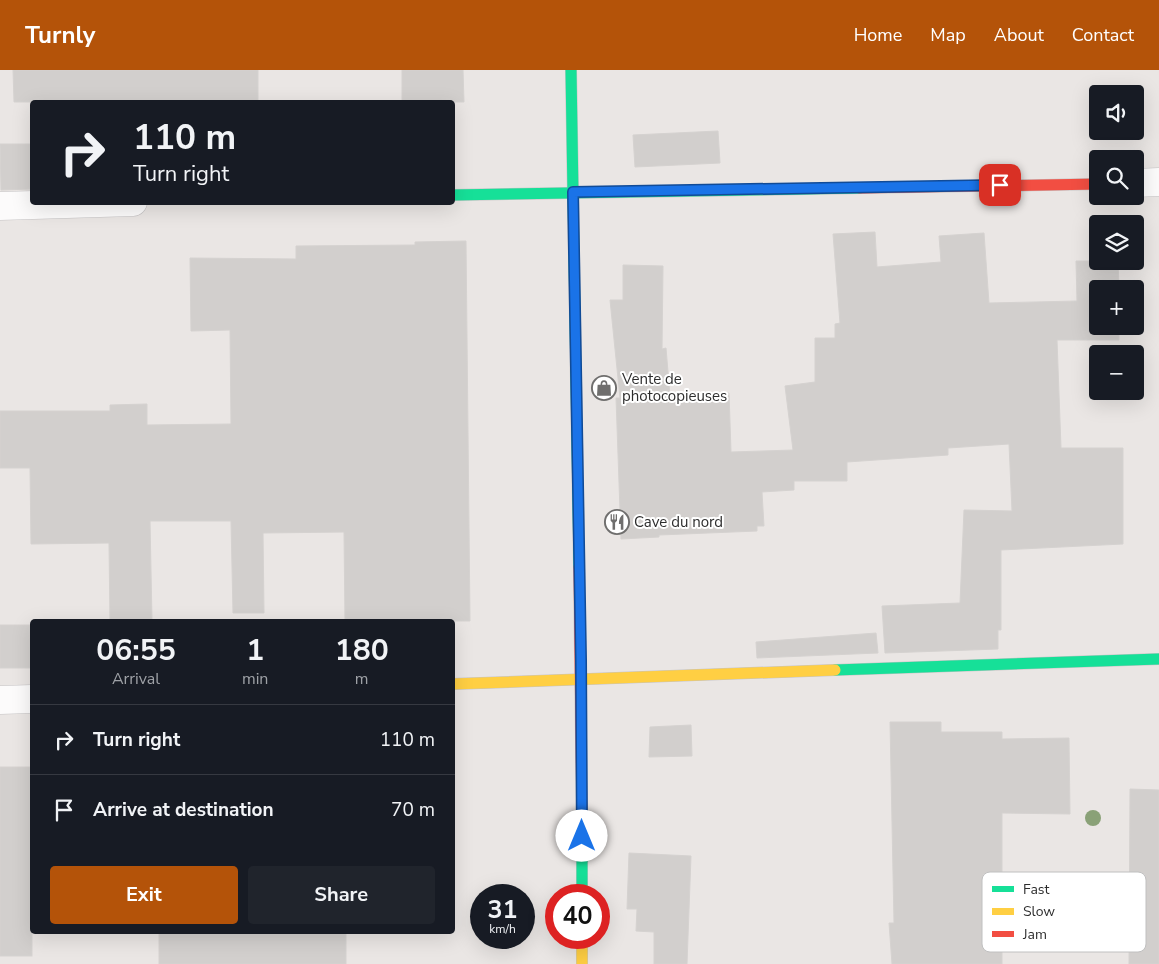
<!DOCTYPE html>
<meta charset="utf-8">
<style>
body{margin:0;font-family:"Nunito Sans",sans-serif;background:#20242c;color:#f1f3f6;height:100vh;display:flex;flex-direction:column;font-size:19px;white-space:nowrap}
*{box-sizing:border-box;margin:0}
p{font-size:16px;color:#9ea1a6}
.icon{flex:none;width:28px;height:28px;fill:none;stroke:currentColor;stroke-width:2;stroke-linecap:round;stroke-linejoin:round}
.map{position:relative;flex:1;overflow:hidden}
.details{position:absolute;left:30px;top:549px;width:425px;height:315px;display:flex;flex-direction:column;background:#171b24;border-radius:5px;box-shadow:0 5px 20px #0002}
.details>*{flex:none}
.guide{position:absolute;left:30px;top:30px;width:425px;height:105px;border-radius:5px;box-shadow:0 5px 20px #0002;background:#171b24;color:#f1f3f6;overflow:hidden}
.tools{position:absolute;left:1089px;top:15px;display:grid;gap:10px}
.tools a{display:grid;place-items:center;width:55px;height:55px;border-radius:5px;background:#171b24;box-shadow:0 5px 20px #0002;font-size:25px}
.speed{position:absolute;left:470px;top:814px;display:flex;gap:10px;font-size:25px;font-weight:700;text-align:center}
.speed>*{display:grid;place-content:center;width:65px;height:65px;border-radius:50%;background:#171b24;box-shadow:0 5px 20px #0002;line-height:1}
.speed small{font-size:12px;font-weight:400}
.speed .limit{border:8px solid #d22;background:#fff;color:#111}
.pin{position:absolute;display:grid;place-items:center;width:42px;height:42px;color:#fff;margin:-21px;border-radius:10px;box-shadow:0 2px 8px #0006}
.me{position:absolute;width:55px;margin:-28px;rotate:0deg;stroke-linejoin:round;filter:drop-shadow(0 0 4px #0008)}
.turn{display:flex;align-items:center;gap:18px;height:105px;padding:0 20px;font-size:22px}
.turn .icon{width:65px;height:65px;stroke-width:2.5}
.turn b{display:block;font-size:35px;line-height:42px}
.eta{display:flex;justify-content:space-evenly;align-items:center;height:85px;text-align:center}
.eta b{font-size:30px;font-weight:700;line-height:35px}
.cta{display:flex;gap:10px;margin-top:auto;padding:10px 20px}
.cta a{flex:1;height:58px;border-radius:5px;background:#b45309;color:#fff;font-size:20px;font-weight:700;line-height:58px;text-align:center}
.cta a+a{background:#20242c;color:#f1f3f6}
ul{padding:0;list-style:none}
li{display:flex;align-items:center;gap:15px;height:70px;padding:0 20px;border-top:1px solid #363941}
li div{flex:1}
li b{display:block;font-size:19px}
li em{font-style:normal}
header{display:flex;align-items:center;gap:30px;box-sizing:border-box;height:70px;padding:0 25px;background:#b45309;color:#fff}
header strong{font-size:24px}
nav{display:flex;gap:28px;margin-inline-start:auto;font-size:18px}
.map>svg:first-child{display:block}
.building{fill:#d2cfcd;stroke:#d5d2d0}
.lines{fill:none;stroke-linecap:round;stroke-linejoin:round}
.street-casing{stroke:#c5c3c4;stroke-width:29}
.fast-casing{stroke:#c5c3c4;stroke-width:12}
.slow-casing{stroke:#c5c3c4;stroke-width:12}
.jam-casing{stroke:#c5c3c4;stroke-width:12}
.street{stroke:#fcfbfb;stroke-width:28}
.fast{stroke:#16e098;stroke-width:11}
.slow{stroke:#ffcf43;stroke-width:11}
.jam{stroke:#f24e42;stroke-width:11}
.tree{fill:#8aa177}
.route-casing{stroke:#114b97;stroke-width:12}
.route{stroke:#1a73e8;stroke-width:9}
.labels{text-anchor:middle;dominant-baseline:central;stroke-width:4;stroke-linejoin:round;paint-order:stroke}
.poi-label{font-size:15px;fill:#2d2d2d;stroke:#fff;text-anchor:start}
.key{fill:#fff;stroke:#c0c0c0;stroke-width:1}
.key-label{font-size:14px;fill:#2d2d2d}
</style>
<header>
<strong>Turnly</strong>
<nav><a>Home</a><a>Map</a><a>About</a><a>Contact</a></nav>
</header>
<div class="map">
<svg width="1159" height="894" viewBox="0 0 1159 894">
<rect width="100%" height="100%" fill="#eae6e4"/>
<g class="building">
<path d="M 13,0 L 258,0 L 258,32 L 14,32 Z"/>
<path d="M 402,0 L 463,0 L 464,32 L 402,32 Z"/>
<path d="M 718,61 L 720,93 L 635,97 L 633,65 Z"/>
<path d="M 0,74 L 32,74 L 32,119 L 1,120 Z"/>
<path d="M 875,162 L 877,197 L 941,192 L 939,166 L 984,163 L 989,233 L 1077,231 L 1076,191 L 1118,191 L 1119,219 L 1098,219 L 1098,256 L 1119,256 L 1119,270 L 1057,270 L 1061,378 L 1123,378 L 1123,474 L 1001,480 L 1001,560 L 998,560 L 998,579 L 885,583 L 882,536 L 960,533 L 964,440 L 1012,441 L 1009,374 L 948,378 L 948,385 L 847,392 L 847,411 L 794,411 L 794,420 L 762,422 L 764,456 L 757,456 L 757,461 L 659,465 L 659,467 L 621,469 L 616,328 L 620,328 L 610,230 L 623,230 L 623,195 L 663,196 L 662,279 L 666,278 L 670,326 L 729,323 L 731,382 L 793,380 L 785,316 L 815,312 L 815,268 L 835,268 L 835,254 L 840,253 L 833,164 Z"/>
<path d="M 466,171 L 470,551 L 345,551 L 344,462 L 263,463 L 264,543 L 233,543 L 231,451 L 150,451 L 152,551 L 110,551 L 109,473 L 31,474 L 30,398 L 0,398 L 0,341 L 110,341 L 110,335 L 147,334 L 147,355 L 231,354 L 230,260 L 191,261 L 190,188 L 296,189 L 296,176 L 415,175 L 415,172 Z"/>
<rect x="0" y="555" width="32" height="43"/>
<path d="M 876,563 L 878,583 L 757,588 L 756,572 Z"/>
<path d="M 890,652 L 941,652 L 941,662 L 1002,662 L 1002,669 L 1069,668 L 1070,744 L 1002,743 L 1002,894 L 892,894 L 889,853 L 894,853 Z"/>
<path d="M 691,655 L 692,686 L 649,687 L 650,657 Z"/>
<rect x="0" y="697" width="32" height="189"/>
<path d="M 1130,719 L 1159,720 L 1159,894 L 1129,894 Z"/>
<path d="M 629,783 L 691,786 L 687,894 L 654,894 L 654,862 L 636,861 L 637,839 L 627,839 Z"/>
<rect x="159" y="861" width="187" height="33"/>
</g>
<g class="lines">
<defs>
<g id="street">
<path d="M 1135,113 L 1159,112"/>
<path d="M 0,136 L 133,132"/>
<path d="M 0,630 L 32,629"/>
</g>
<g id="fast">
<path d="M 571,0 L 579,497"/>
<path d="M 452,125 L 860,118"/>
<path d="M 835,600 L 1159,589"/>
<path d="M 582,755 L 582,825"/>
</g>
<g id="slow">
<path d="M 452,614 L 835,600"/>
<path d="M 582,868 L 582,894"/>
</g>
<g id="jam">
<path d="M 860,118 L 1098,114"/>
<path d="M 579,497 L 582,755"/>
</g>
</defs>
<use href="#street" class="street-casing"/>
<use href="#fast" class="fast-casing"/>
<use href="#slow" class="slow-casing"/>
<use href="#jam" class="jam-casing"/>
<use href="#street" class="street"/>
<use href="#fast" class="fast"/>
<use href="#slow" class="slow"/>
<use href="#jam" class="jam"/>
</g>
<circle class="tree" cx="1093" cy="748" r="8"/>
<g class="lines">
<defs>
<path id="route" d="M 582,766 L 581,590 L 573,122 L 1000,115"/>
</defs>
<use href="#route" class="route-casing"/>
<use href="#route" class="route"/>
</g>
<defs>
<symbol id="shop-ring" viewBox="-11 -11 22 22"><circle r="9.5" fill="#fff" stroke="#6f6e6d" stroke-width="1.5"/><path d="M-5-2.5h2.3a2.7 3.5 0 0 1 5.4 0H5L5.5 6h-11ZM-1.5-2.5h3a1.5 2.3 0 0 0-3 0Z" fill="#6f6e6d"/></symbol>
<symbol id="restaurant-ring" viewBox="-11 -11 22 22"><circle r="9.5" fill="#fff" stroke="#6f6e6d" stroke-width="1.5"/><path d="M-5-6h1v4h1v-4h1v4h1v-4h1v5L-1.5 .5V6h-2V.5L-5-1ZM5-6V6H3V1.5H1.5Q1.5-4 5-6Z" fill="#6f6e6d"/></symbol>
</defs>
<g fill-rule="evenodd">
<use href="#shop-ring" x="590" y="304" width="28" height="28"/>
<use href="#restaurant-ring" x="603" y="438" width="28" height="28"/>
</g>
<g class="labels">
<g class="poi-label">
<text x="622" y="309">Vente de<tspan x="622" dy="17">photocopieuses</tspan></text>
<text x="634" y="452">Cave du nord</text>
</g>
</g>
<rect x="982" y="802" width="164" height="80" rx="8" class="key"/>
<rect x="992" y="816" width="22" height="6" fill="#16e098"/>
<rect x="992" y="838" width="22" height="7" fill="#ffcf43"/>
<rect x="992" y="861" width="22" height="6" fill="#f24e42"/>
<g class="key-label">
<text x="1023" y="824">Fast</text>
<text x="1023" y="846">Slow</text>
<text x="1023" y="869">Jam</text>
</g>
</svg>
<div class="tools">
<a><svg class="icon" aria-label="sound" viewBox="0 0 24 24"><path d="M4 9h4l5-4v14l-5-4H4zM17 9q2 3 0 6"/></svg></a>
<a><svg class="icon" aria-label="search" viewBox="0 0 24 24"><circle cx="10" cy="10" r="6"/><path d="M15 15l6 6"/></svg></a>
<a><svg class="icon" aria-label="layers" viewBox="0 0 24 24"><path d="M12 4l9 5-9 5-9-5zM3 14l9 5 9-5"/></svg></a>
<a>+</a>
<a>−</a>
</div>
<div class="speed"><div>31<small>km/h</small></div><div class="limit">40</div></div>
<div class="pin" style="left:1000px;top:115px;background:#d93025"><svg class="icon" aria-label="arrive" viewBox="0 0 24 24"><path d="M6 21V4h12l-3 4 3 4H6"/></svg></div>
<svg class="me" style="left:582px;top:766px" viewBox="-20 -20 40 40"><circle r="19" fill="#fff"/><path d="M0-13L10 11 0 6-10 11z" fill="#1a73e8"/></svg>
<div class="guide">
<div class="turn"><svg class="icon" aria-label="right" viewBox="0 0 24 24"><path d="M7 20v-9h11M14 6l5 5-5 5"/></svg><div><b>110 m</b>Turn right</div></div>
</div>
<section class="details">
<div class="eta">
<div><b>06:55</b><p>Arrival</p></div>
<div><b>1</b><p>min</p></div>
<div><b>180</b><p>m</p></div>
</div>
<ul>
<li><svg class="icon" aria-label="right" viewBox="0 0 24 24"><path d="M7 20v-9h11M14 6l5 5-5 5"/></svg><div><b>Turn right</b></div><em>110 m</em></li>
<li><svg class="icon" aria-label="arrive" viewBox="0 0 24 24"><path d="M6 21V4h12l-3 4 3 4H6"/></svg><div><b>Arrive at destination</b></div><em>70 m</em></li>
</ul>
<div class="cta"><a>Exit</a><a>Share</a></div>
</section>
</div>
